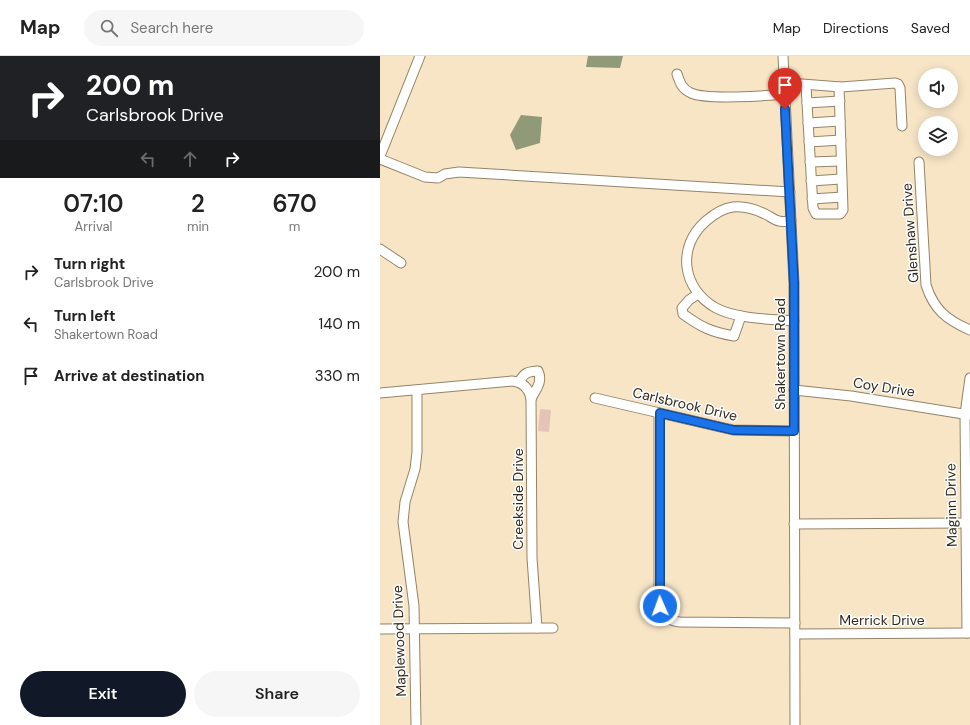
<!DOCTYPE html>
<style>
body{margin:0;font-family:"DM Sans",sans-serif;background:#f6f6f6;color:#222;height:100vh;display:flex;flex-direction:column;font-size:15px;white-space:nowrap}
*{box-sizing:border-box;margin:0}
p{font-size:13px;color:#767676}
.icon{flex:none;width:22px;height:22px;fill:none;stroke:currentColor;stroke-width:2;stroke-linecap:round;stroke-linejoin:round}
.map{position:relative;flex:1;overflow:hidden}
.panel{display:flex;flex-direction:column;background:#fff;width:380px}
.panel>*{flex:none}
.top-card{background:#202124;color:#fff;overflow:hidden}
.buttons{position:absolute;left:538px;top:12px;display:grid;gap:8px}
.buttons a{display:grid;place-items:center;width:40px;height:40px;border-radius:50%;background:#fff;box-shadow:0 2px 10px #0003;font-size:20px}
.pin{position:absolute;display:grid;place-items:center;width:34px;height:34px;color:#fff;margin:-41px -17px;border-radius:50% 50% 50% 0;rotate:-45deg;box-shadow:0 0 4px #0007}
.pin .icon{rotate:45deg}
.me{position:absolute;width:44px;margin:-22px;rotate:358deg;stroke-linejoin:round;filter:drop-shadow(0 0 3px #0008)}
.turn{display:flex;align-items:center;gap:14px;height:84px;padding:0 20px;font-size:18px}
.turn .icon{width:52px;height:52px;stroke-width:2.5}
.turn b{display:block;font-size:28px;line-height:34px}
.lanes{display:flex;align-items:center;height:38px;padding:0 20px;background:#0003;justify-content:center;gap:20px;direction:ltr}
.lanes .off{opacity:.35}
.eta{display:flex;justify-content:space-evenly;align-items:center;height:68px;text-align:center}
.eta b{font-size:24px;font-weight:600;line-height:28px}
.primary-button{display:flex;gap:8px;margin-top:auto;padding:8px 20px}
.primary-button a{flex:1;height:46px;border-radius:24px;background:#111827;color:#fff;font-size:16px;font-weight:600;line-height:46px;text-align:center}
.primary-button a+a{background:#f6f6f6;color:#222}
ul{padding:0;list-style:none}
li{display:flex;align-items:center;gap:12px;height:52px;padding:0 20px}
li div{flex:1}
li b{display:block;font-size:15px}
li em{font-style:normal}
header{display:flex;align-items:center;gap:24px;box-sizing:border-box;height:56px;padding:0 20px;background:#fff;border-bottom:1px solid #e0e0e0}
header strong{font-size:19px}
nav{display:flex;gap:22px;margin-inline-start:auto;font-size:14px}
.search{width:280px;height:36px;background:#f6f6f6;display:flex;align-items:center;gap:10px;box-sizing:border-box;padding:0 14px;border-radius:22px;color:#767676;font-size:15px}
main{display:flex;flex:1;min-height:0}
.map>svg:first-child{display:block}
.green{fill:#e4c4b6}
.water{fill:#919a78}
.lines{fill:none;stroke-linecap:round;stroke-linejoin:round}
.minor-casing{stroke:#948467;stroke-width:11}
.minor{stroke:#fff;stroke-width:9}
.route-casing{stroke:#114b97;stroke-width:10}
.route{stroke:#1a73e8;stroke-width:7}
.labels{text-anchor:middle;dominant-baseline:central;stroke-width:3;stroke-linejoin:round;paint-order:stroke}
.street-label{font-size:14px;fill:#312a1e;stroke:#fff}
</style>
<header>
<strong>Map</strong>
<div class="search"><svg class="icon" aria-label="search" viewBox="0 0 24 24"><circle cx="10" cy="10" r="6"/><path d="M15 15l6 6"/></svg>Search here</div>
<nav><a>Map</a><a>Directions</a><a>Saved</a></nav>
</header>
<main>
<section class="panel">
<div class="top-card">
<div class="turn"><svg class="icon" aria-label="right" viewBox="0 0 24 24"><path d="M7 20v-9h11M14 6l5 5-5 5"/></svg><div><b>200 m</b>Carlsbrook Drive</div></div>
<div class="lanes"><svg class="icon off" aria-label="left" viewBox="0 0 24 24"><path d="M17 20v-9H6M10 6l-5 5 5 5"/></svg><svg class="icon off" aria-label="ahead" viewBox="0 0 24 24"><path d="M12 20V5M6 11l6-6 6 6"/></svg><svg class="icon" aria-label="right" viewBox="0 0 24 24"><path d="M7 20v-9h11M14 6l5 5-5 5"/></svg></div>
</div>
<div class="eta">
<div><b>07:10</b><p>Arrival</p></div>
<div><b>2</b><p>min</p></div>
<div><b>670</b><p>m</p></div>
</div>
<ul>
<li><svg class="icon" aria-label="right" viewBox="0 0 24 24"><path d="M7 20v-9h11M14 6l5 5-5 5"/></svg><div><b>Turn right</b><p>Carlsbrook Drive</p></div><em>200 m</em></li>
<li><svg class="icon" aria-label="left" viewBox="0 0 24 24"><path d="M17 20v-9H6M10 6l-5 5 5 5"/></svg><div><b>Turn left</b><p>Shakertown Road</p></div><em>140 m</em></li>
<li><svg class="icon" aria-label="arrive" viewBox="0 0 24 24"><path d="M6 21V4h12l-3 4 3 4H6"/></svg><div><b>Arrive at destination</b></div><em>330 m</em></li>
</ul>
<div class="primary-button"><a>Exit</a><a>Share</a></div>
</section>
<div class="map">
<svg width="590" height="669" viewBox="0 0 590 669">
<rect width="100%" height="100%" fill="#f7e5c6"/>
<path class="green" d="M 160,353 L 171,354 L 169,376 L 158,375 Z"/>
<g class="water">
<path d="M 208,0 L 243,0 L 240,12 L 206,11 Z"/>
<path d="M 141,59 L 162,61 L 160,87 L 136,94 L 130,79 Z"/>
</g>
<g class="lines">
<defs>
<g id="minor">
<path d="M 403,0 L 414,227 L 415,669"/>
<path d="M 297,18 C 300,27 302,33 311,37 C 325,44 386,40 404,38"/>
<path d="M 404,29 L 422,28 L 461,31 L 515,27 L 518,28 L 520,32 L 522,70"/>
<path d="M 426,29 L 433,152 L 436,158 L 460,158 L 463,154 L 459,31"/>
<path d="M 427,47 L 460,45"/>
<path d="M 428,67 L 460,65"/>
<path d="M 429,86 L 461,84"/>
<path d="M 0,100 L 40,0"/>
<path d="M 0,103 L 45,121 L 58,122 L 65,118 L 79,116 L 410,136"/>
<path d="M 430,106 L 461,105"/>
<path d="M 539,106 L 546,229 C 554,254 567,264 590,274"/>
<path d="M 431,125 L 461,123"/>
<path d="M 432,143 L 462,141"/>
<path d="M 411,165 C 407,165 402,166 399,165 C 394,164 390,160 385,158 C 375,153 363,150 353,151 C 343,152 333,159 326,165 C 296,191 302,233 336,252 C 357,263 390,263 414,265"/>
<path d="M 0,193 L 21,207"/>
<path d="M 318,238 L 309,244 L 302,252 L 303,258 C 321,271 331,276 354,280 L 361,260"/>
<path d="M 139,326 C 145,316 147,316 158,315 C 163,326 156,333 151,343"/>
<path d="M 414,334 L 471,340 L 590,359"/>
<path d="M 0,337 L 132,325 C 143,326 149,332 151,343 L 152,502 L 157,572"/>
<path d="M 215,342 L 353,374 L 414,375"/>
<path d="M 279,357 L 279,546 C 281,558 288,565 300,566 L 415,567"/>
<path d="M 414,468 L 585,467"/>
<path d="M 0,573 L 173,572"/>
<path d="M 587,577 L 585,358 L 590,322"/>
<path d="M 415,578 L 590,577"/>
<path d="M 36,669 L 34,550 L 23,466 L 25,446 L 35,413 L 37,396 L 37,334"/>
</g>
</defs>
<use href="#minor" class="minor-casing"/>
<use href="#minor" class="minor"/>
</g>
<g class="lines">
<defs>
<path id="route" d="M 280,550 L 280,357 L 353,374 L 414,375 L 414,227 L 405,53"/>
</defs>
<use href="#route" class="route-casing"/>
<use href="#route" class="route"/>
</g>
<g class="labels">
<g class="street-label">
<text transform="translate(530 177) rotate(-94)">Glenshaw Drive</text>
<text transform="translate(400 298) rotate(-90)">Shakertown Road</text>
<text transform="translate(504 331) rotate(9)">Coy Drive</text>
<text transform="translate(305 348) rotate(13)">Carlsbrook Drive</text>
<text transform="translate(138 443) rotate(-90)">Creekside Drive</text>
<text transform="translate(571 449) rotate(-91)">Maginn Drive</text>
<text x="502" y="564">Merrick Drive</text>
<text transform="translate(19 585) rotate(-92)">Maplewood Drive</text>
</g>
</g>
</svg>
<div class="buttons">
<a><svg class="icon" aria-label="sound" viewBox="0 0 24 24"><path d="M4 9h4l5-4v14l-5-4H4zM17 9q2 3 0 6"/></svg></a>
<a><svg class="icon" aria-label="layers" viewBox="0 0 24 24"><path d="M12 4l9 5-9 5-9-5zM3 14l9 5 9-5"/></svg></a>
</div>
<div class="pin" style="left:405px;top:53px;background:#d93025"><svg class="icon" aria-label="arrive" viewBox="0 0 24 24"><path d="M6 21V4h12l-3 4 3 4H6"/></svg></div>
<svg class="me" style="left:280px;top:550px" viewBox="-20 -20 40 40"><circle r="17" fill="#1a73e8" stroke="#fff" stroke-width="3"/><path d="M0-11L8 9 0 5-8 9z" fill="#fff"/></svg>
</div>
</main>
